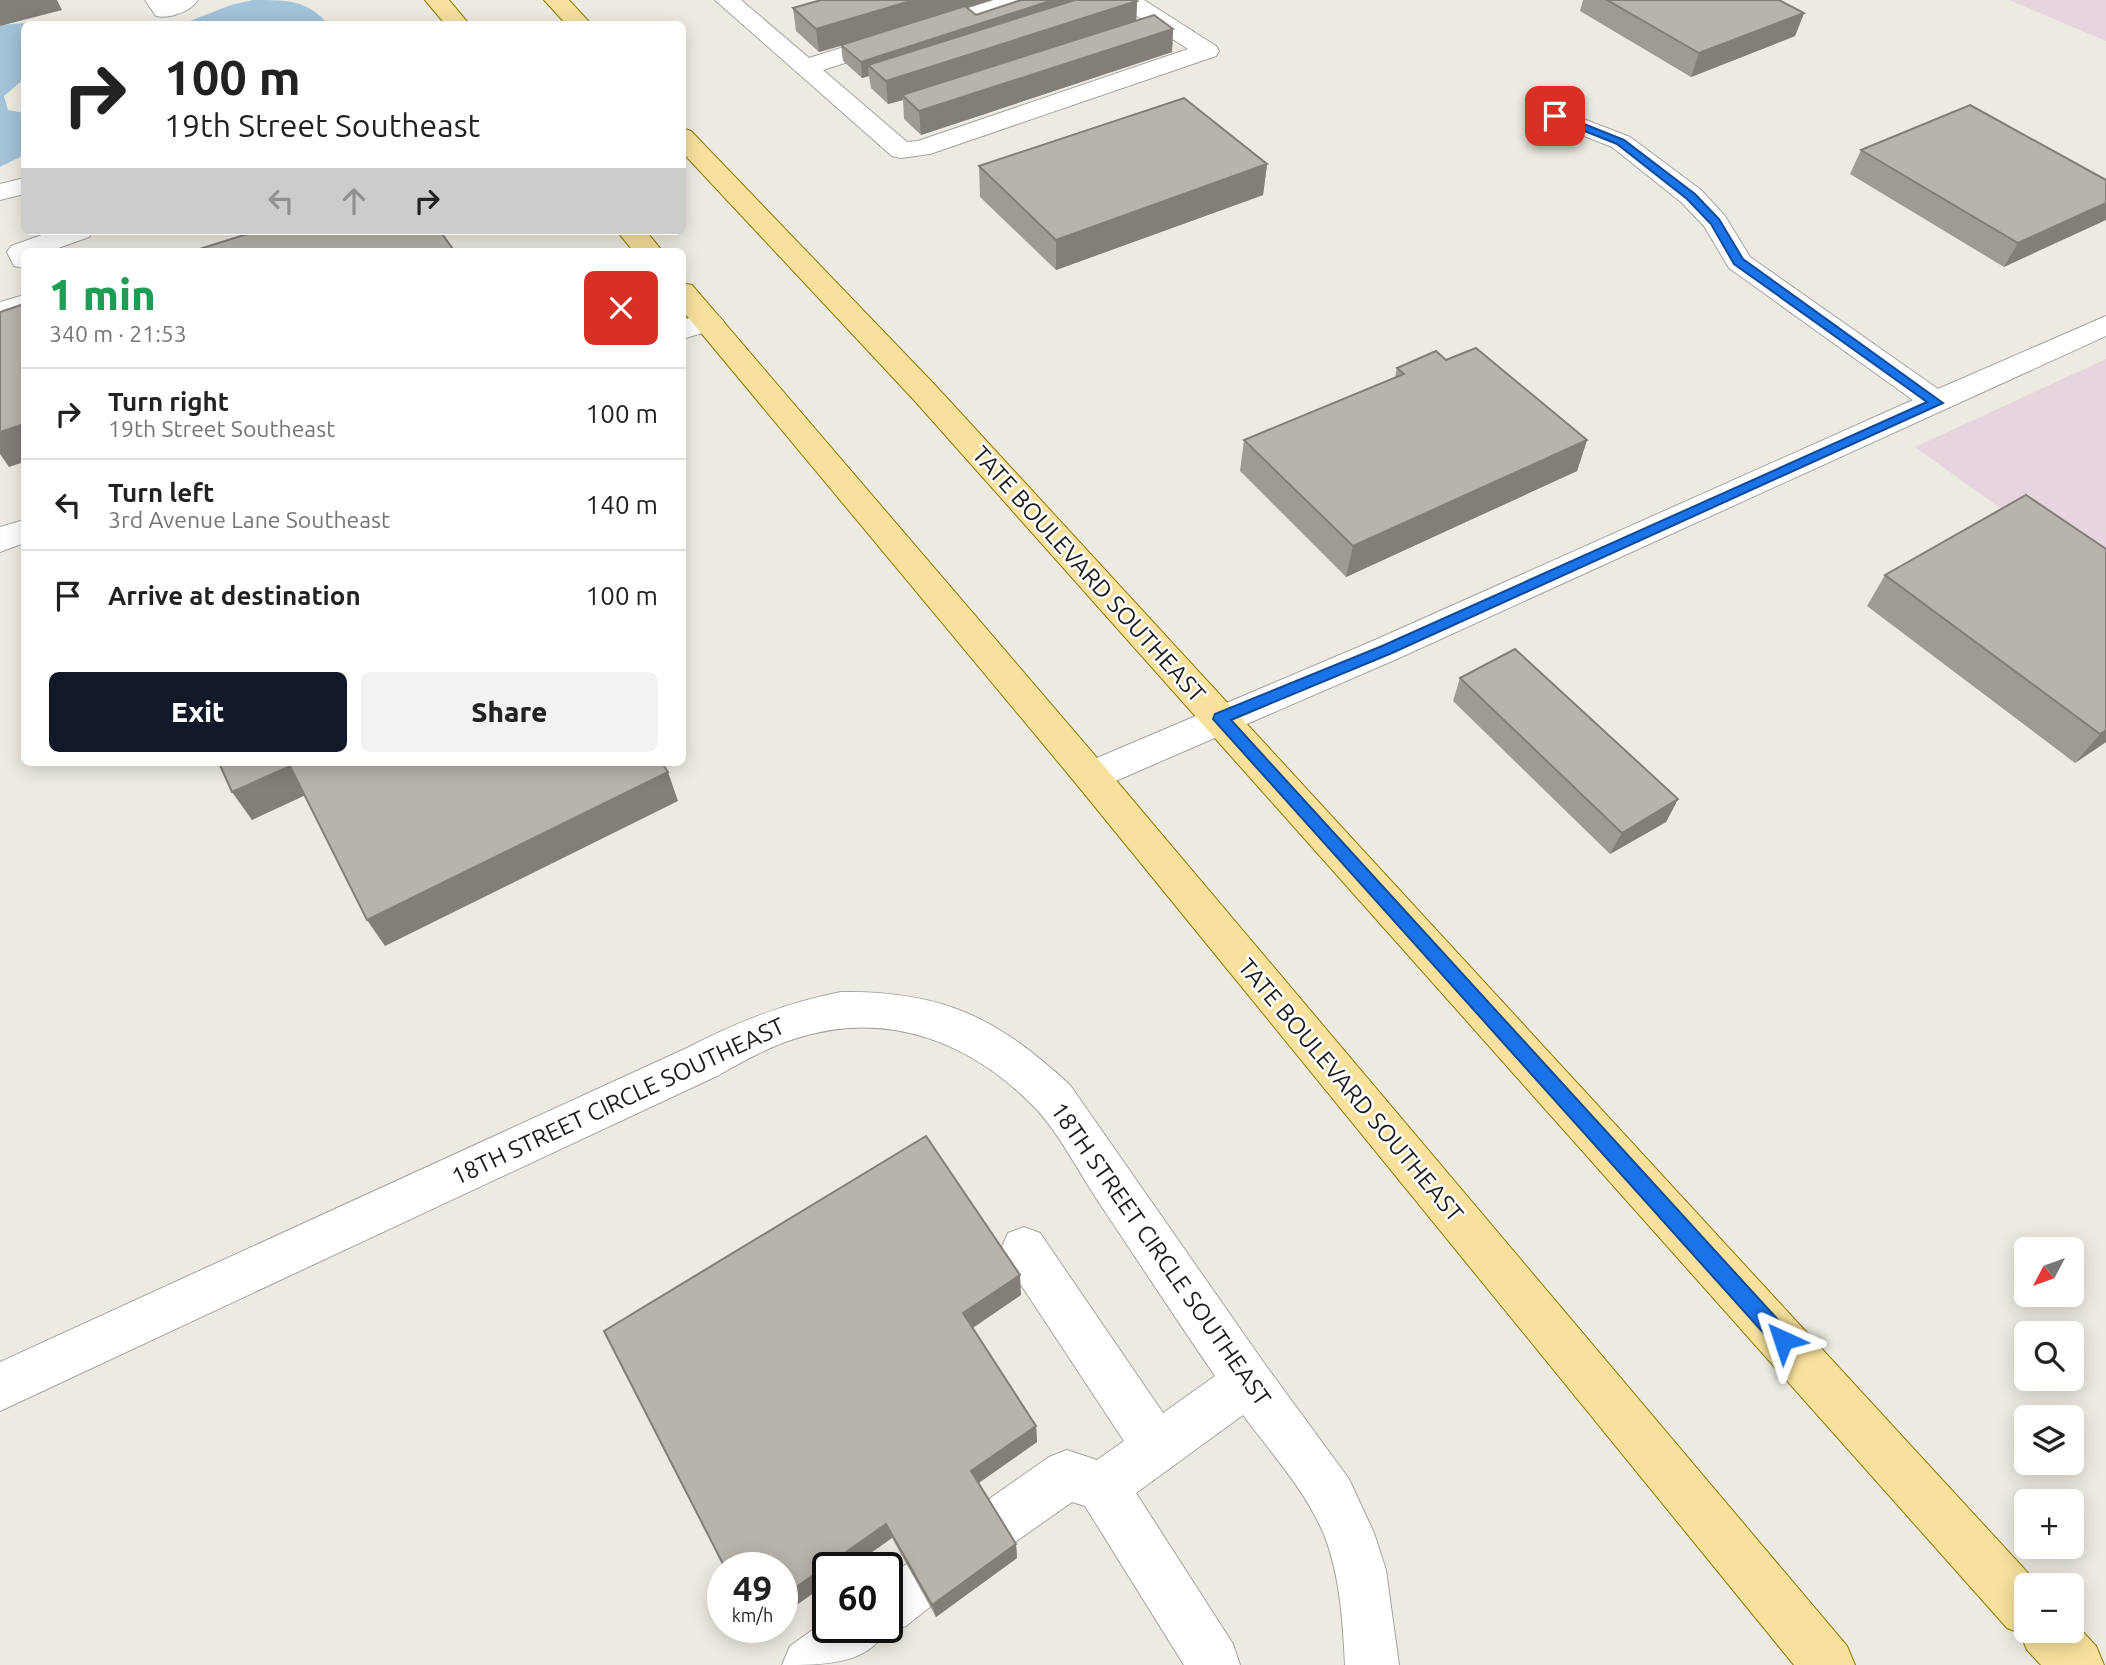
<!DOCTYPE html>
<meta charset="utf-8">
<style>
body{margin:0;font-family:Ubuntu,sans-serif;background:#f2f2f2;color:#222;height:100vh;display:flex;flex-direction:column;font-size:26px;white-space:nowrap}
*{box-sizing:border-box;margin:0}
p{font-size:23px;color:#767676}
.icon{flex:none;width:38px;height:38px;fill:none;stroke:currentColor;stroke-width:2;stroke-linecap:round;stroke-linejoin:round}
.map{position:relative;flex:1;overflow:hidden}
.details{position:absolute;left:21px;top:248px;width:665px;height:518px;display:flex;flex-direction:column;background:#fff;border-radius:10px;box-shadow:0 4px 18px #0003}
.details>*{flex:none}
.top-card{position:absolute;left:21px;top:21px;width:665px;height:214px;border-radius:10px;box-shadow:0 4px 18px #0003;background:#fff;color:#222;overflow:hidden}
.needle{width:46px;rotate:229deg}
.fabs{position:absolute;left:2014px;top:1237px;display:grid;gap:14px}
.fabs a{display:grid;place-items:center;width:70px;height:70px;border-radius:10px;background:#fff;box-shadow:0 4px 18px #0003;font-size:35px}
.speed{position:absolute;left:707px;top:1552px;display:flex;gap:14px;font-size:35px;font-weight:700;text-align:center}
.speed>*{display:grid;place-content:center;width:91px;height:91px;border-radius:50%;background:#fff;box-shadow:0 4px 18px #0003;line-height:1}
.speed small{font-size:18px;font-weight:400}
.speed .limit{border:4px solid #111;border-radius:10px;background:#fff;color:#111}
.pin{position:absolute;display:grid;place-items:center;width:60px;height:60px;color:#fff;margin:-30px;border-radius:14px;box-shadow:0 4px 10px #0006}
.me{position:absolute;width:77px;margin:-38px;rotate:318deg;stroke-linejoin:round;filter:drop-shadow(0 0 5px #0008)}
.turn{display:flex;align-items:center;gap:24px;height:147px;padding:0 28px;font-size:32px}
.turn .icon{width:91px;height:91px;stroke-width:2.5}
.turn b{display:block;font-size:49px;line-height:60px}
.lanes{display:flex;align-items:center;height:66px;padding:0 28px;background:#0003;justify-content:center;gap:35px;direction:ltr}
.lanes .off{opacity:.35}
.round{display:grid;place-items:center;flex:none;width:74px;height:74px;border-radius:10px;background:#f2f2f2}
.summary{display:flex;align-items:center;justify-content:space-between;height:119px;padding:0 28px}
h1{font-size:42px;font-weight:800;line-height:52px;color:#1e9e55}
.action{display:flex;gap:14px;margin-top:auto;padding:14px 28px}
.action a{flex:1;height:80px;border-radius:10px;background:#111827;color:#fff;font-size:28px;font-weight:800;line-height:80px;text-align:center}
.action a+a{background:#f2f2f2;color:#222}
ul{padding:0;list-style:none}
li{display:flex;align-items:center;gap:21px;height:91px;padding:0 28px;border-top:2px solid #e0e0e0}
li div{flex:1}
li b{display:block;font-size:26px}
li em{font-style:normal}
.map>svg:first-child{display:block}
.industrial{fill:#e6d4df}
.water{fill:#a3c3d9}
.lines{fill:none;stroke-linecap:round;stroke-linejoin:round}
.minor-casing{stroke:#a3a3a3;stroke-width:2}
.major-casing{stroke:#8d7906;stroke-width:2}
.minor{fill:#fff;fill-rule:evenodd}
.major{fill:#f7e19c;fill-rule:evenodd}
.wall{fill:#9f9b93}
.shaded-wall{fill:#827e78}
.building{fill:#b9b4ab;stroke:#827e78;stroke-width:2}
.route{fill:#1a73e8;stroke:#114b97;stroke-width:2}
.labels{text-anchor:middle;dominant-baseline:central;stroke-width:5;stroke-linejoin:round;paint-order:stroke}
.street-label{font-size:24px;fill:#1c1c1c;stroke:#fff}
</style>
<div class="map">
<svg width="2106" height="1665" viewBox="0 0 2106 1665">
<rect width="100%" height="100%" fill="#edebe1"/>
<g class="industrial">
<path d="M 2009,0 L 2106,0 L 2106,41 Z"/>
<path d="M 2106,359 L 2106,584 L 1915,447 Z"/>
</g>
<g class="water">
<path d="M 253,0 C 288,0 307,0 328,24 L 182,24 L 231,5 Z"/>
<path d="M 36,22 L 48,24 L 24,24 L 24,79 L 4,96 L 8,110 L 24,113 L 24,155 L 0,167 L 0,25 Z"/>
</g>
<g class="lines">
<defs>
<g id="minor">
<path d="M 145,0 L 198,0 C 190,12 169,19 156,16 Z"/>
<path d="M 715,0 L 741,0 L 809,58 L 994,0 L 1030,0 L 1026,5 L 823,70 L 907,142 L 918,141 L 1188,49 L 1120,5 L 1116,0 L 1144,0 L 1216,46 L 1219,51 L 1216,56 L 930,154 L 901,158 L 892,156 Z"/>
<path d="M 1555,108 L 1630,137 L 1701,190 L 1725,216 L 1750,257 L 1938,389 L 2106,316 L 2106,336 L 1399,658 L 1104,786 L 1091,791 L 1078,786 L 1072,776 L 1078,766 L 1375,640 L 1913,400 L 1729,268 L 1704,226 L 1681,202 L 1612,147 L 1546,121 L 1542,116 L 1546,111 Z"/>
<path d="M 24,178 L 24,194 L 0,200 L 0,184 Z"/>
<path d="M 53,231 L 93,231 L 89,237 L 47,252 L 24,252 L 24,268 L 14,266 L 7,252 L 11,246 Z"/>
<path d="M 24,295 L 24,313 L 0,320 L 0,302 Z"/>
<path d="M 709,313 L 719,316 L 724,322 L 719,328 L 682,339 L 682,320 Z"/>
<path d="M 24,520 L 24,543 L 0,552 L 0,527 Z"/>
<path d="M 841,992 C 943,991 996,1017 1070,1085 L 1264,1363 L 1349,1479 L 1374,1533 L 1386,1570 L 1399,1665 L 1345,1665 C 1343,1622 1340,1577 1325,1537 C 1307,1492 1271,1453 1243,1415 L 1136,1493 L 1233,1644 L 1240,1665 L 1184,1665 L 1085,1506 L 1072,1502 L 1015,1542 L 997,1550 L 979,1542 L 971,1524 L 979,1506 L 1049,1457 L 1067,1450 L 1097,1460 L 1124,1441 L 1008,1265 L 1001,1249 L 1008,1233 L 1024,1227 L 1040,1233 L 1163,1413 L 1215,1376 C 1176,1319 1138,1261 1100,1204 C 1081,1176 1060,1135 1038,1111 C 973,1042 887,1008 794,1039 C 766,1048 742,1062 717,1076 L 0,1411 L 0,1362 L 687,1048 C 737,1022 785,1003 841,992 Z"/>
<path d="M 918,1558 L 936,1566 L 944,1584 L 936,1602 L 906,1626 L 885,1632 C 866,1665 822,1665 782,1665 L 790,1646 L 828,1619 L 828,1628 L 887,1628 L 887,1575 Z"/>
</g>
<g id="major">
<path d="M 425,0 L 449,0 L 469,24 L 445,24 Z"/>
<path d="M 544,0 L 569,0 L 591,24 L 566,24 Z"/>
<path d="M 682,128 L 691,131 L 935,385 L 2040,1586 L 2026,1586 L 2026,1631 L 2072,1631 L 2072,1620 L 2096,1646 L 2104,1665 L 2041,1665 L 2027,1650 L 2020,1633 L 2007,1628 L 913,399 L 682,152 Z"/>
<path d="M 617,231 L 646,231 L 663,252 L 634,252 Z"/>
<path d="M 682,283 L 692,285 L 1104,766 L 1847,1646 L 1855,1665 L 1794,1665 L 1078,786 L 682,310 Z"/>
</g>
</defs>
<use href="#minor" class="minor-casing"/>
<use href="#major" class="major-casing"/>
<use href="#minor" class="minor"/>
<use href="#major" class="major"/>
</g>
<g class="wall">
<path d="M 821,0 L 992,0 L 967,8 L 976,15 L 1137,1 L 1136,21 L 1173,29 L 1172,52 L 921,135 L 904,119 L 903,100 L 888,104 L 871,88 L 869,76 L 862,78 L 843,61 L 841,46 L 819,52 L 796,31 L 793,8 Z"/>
<path d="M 1583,0 L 1779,0 L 1804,13 L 1795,36 L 1691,77 L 1580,11 Z"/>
<path d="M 1861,150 L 2106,180 L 2004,267 L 1850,174 Z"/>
<path d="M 1267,164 L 1263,195 L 1056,270 L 980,197 L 979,166 Z"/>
<path d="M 1446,360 L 1587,440 L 1577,471 L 1346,577 L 1240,471 L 1244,440 L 1395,377 L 1397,368 Z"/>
<path d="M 2106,549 L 2106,742 L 2075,763 L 1867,606 L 1885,575 Z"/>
<path d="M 1460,678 L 1678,799 L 1666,822 L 1610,854 L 1453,701 Z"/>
<path d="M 1021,1295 L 973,1328 L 1036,1426 L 1037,1442 L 979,1483 L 1016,1544 L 1017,1558 L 936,1617 L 892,1538 L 849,1568 L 828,1568 L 828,1583 L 782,1615 L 782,1568 L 604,1331 Z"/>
</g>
<g class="shaded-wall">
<path d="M 0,0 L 57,0 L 62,10 L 0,26 Z"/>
<path d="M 914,0 L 992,0 L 819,52 L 816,29 Z"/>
<path d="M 1053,0 L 1101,0 L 868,65 L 869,76 L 862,78 L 861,62 Z"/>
<path d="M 1137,1 L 1136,25 L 902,95 L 903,100 L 888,104 L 886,81 Z"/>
<path d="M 1804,13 L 1795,36 L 1691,77 L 1699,53 Z"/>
<path d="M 1173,29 L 1172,52 L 921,135 L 919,111 Z"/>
<path d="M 1267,164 L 1263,195 L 1056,270 L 1056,240 Z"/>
<path d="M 2106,203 L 2106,220 L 2004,267 L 2018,243 Z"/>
<path d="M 24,424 L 24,462 L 9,467 L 0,454 L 0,432 Z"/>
<path d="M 1587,440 L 1577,471 L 1346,577 L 1353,546 Z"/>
<path d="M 2106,730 L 2106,742 L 2075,763 L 2100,734 Z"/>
<path d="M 290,766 L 308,794 L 252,820 L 232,792 Z"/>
<path d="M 668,772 L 678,801 L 385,946 L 367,920 Z"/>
<path d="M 1678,799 L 1666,822 L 1610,854 L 1622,833 Z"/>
<path d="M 1020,1275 L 1021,1295 L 966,1332 L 963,1313 Z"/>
<path d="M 1036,1426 L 1037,1442 L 974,1486 L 971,1471 Z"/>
<path d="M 886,1524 L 892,1538 L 849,1568 L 828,1568 L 828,1583 L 782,1615 L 782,1597 Z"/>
<path d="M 1016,1544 L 1017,1558 L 936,1617 L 932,1605 Z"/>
</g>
<g class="building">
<path d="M 821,0 L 914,0 L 816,29 L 793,8 Z"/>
<path d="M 1021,0 L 1053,0 L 861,62 L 841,45 L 965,6 L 976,15 Z"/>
<path d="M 1075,0 L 1135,0 L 1137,1 L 886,81 L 868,65 Z"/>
<path d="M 1607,0 L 1779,0 L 1804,13 L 1699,53 Z"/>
<path d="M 1154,15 L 1173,29 L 919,111 L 902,95 Z"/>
<path d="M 1184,98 L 1267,164 L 1056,240 L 979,166 Z"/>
<path d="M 1970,105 L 2106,180 L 2106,203 L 2018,243 L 1861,150 Z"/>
<path d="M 257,231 L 440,231 L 455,252 L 190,252 Z"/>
<path d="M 24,304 L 24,424 L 0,432 L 0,312 Z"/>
<path d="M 1476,348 L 1587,440 L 1353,546 L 1244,440 L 1404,374 L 1397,368 L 1436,351 L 1446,360 Z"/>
<path d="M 2026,495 L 2106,549 L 2106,730 L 2100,734 L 1885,575 Z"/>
<path d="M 1515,649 L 1678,799 L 1622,833 L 1460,678 Z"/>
<path d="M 219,763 L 662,763 L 668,772 L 367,920 L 290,766 L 232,792 Z"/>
<path d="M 926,1136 L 1020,1275 L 963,1313 L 1036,1426 L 971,1471 L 1016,1544 L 932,1605 L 886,1524 L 782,1597 L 782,1568 L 725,1568 L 604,1331 Z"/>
</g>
<path class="route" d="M 1552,114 L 1559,114 L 1624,140 L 1695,194 L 1719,219 L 1743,259 L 1943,403 L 1392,653 L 1231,720 L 1790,1333 L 1793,1340 L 1790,1347 L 1783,1350 L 1776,1347 L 1213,719 L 1215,714 L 1382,646 L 1927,402 L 1734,264 L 1711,224 L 1687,199 L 1617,144 L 1552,118 Z"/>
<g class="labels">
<g class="street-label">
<text transform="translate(1089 574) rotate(48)">TATE BOULEVARD SOUTHEAST</text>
<text transform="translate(1351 1090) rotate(50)">TATE BOULEVARD SOUTHEAST</text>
<text transform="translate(618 1101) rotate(-25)">18TH STREET CIRCLE SOUTHEAST</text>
<text transform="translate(1161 1254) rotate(55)">18TH STREET CIRCLE SOUTHEAST</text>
</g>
</g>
</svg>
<div class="fabs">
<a><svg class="needle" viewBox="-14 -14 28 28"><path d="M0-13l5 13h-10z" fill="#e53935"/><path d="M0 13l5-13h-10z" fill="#767676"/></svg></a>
<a><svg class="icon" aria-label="search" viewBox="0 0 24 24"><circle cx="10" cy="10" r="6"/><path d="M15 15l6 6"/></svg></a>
<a><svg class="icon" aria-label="layers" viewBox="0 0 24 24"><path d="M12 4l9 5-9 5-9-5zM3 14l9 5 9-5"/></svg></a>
<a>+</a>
<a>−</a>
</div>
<div class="speed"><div>49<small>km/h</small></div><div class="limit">60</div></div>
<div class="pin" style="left:1555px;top:116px;background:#d93025"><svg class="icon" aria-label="arrive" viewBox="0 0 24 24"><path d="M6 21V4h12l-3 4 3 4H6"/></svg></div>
<svg class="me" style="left:1783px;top:1340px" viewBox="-20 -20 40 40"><path d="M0-17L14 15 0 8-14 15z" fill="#1a73e8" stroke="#fff" stroke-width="4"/></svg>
<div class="top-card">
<div class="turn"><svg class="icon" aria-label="right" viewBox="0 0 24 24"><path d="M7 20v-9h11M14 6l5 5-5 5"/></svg><div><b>100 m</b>19th Street Southeast</div></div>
<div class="lanes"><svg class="icon off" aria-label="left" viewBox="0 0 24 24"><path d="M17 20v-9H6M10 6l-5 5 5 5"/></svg><svg class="icon off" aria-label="ahead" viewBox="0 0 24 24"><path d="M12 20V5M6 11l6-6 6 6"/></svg><svg class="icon" aria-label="right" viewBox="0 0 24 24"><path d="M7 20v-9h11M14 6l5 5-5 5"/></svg></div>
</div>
<section class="details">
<div class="summary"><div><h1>1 min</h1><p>340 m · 21:53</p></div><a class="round" style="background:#d93025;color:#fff"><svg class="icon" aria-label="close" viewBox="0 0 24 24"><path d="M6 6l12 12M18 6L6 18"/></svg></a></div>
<ul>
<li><svg class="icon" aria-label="right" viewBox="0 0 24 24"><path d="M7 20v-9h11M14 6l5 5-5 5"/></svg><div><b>Turn right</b><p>19th Street Southeast</p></div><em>100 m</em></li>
<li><svg class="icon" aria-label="left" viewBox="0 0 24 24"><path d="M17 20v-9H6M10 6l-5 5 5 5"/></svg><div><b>Turn left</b><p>3rd Avenue Lane Southeast</p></div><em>140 m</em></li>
<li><svg class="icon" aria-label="arrive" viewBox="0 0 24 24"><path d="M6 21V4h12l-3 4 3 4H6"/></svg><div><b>Arrive at destination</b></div><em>100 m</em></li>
</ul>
<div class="action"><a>Exit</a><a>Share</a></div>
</section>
</div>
